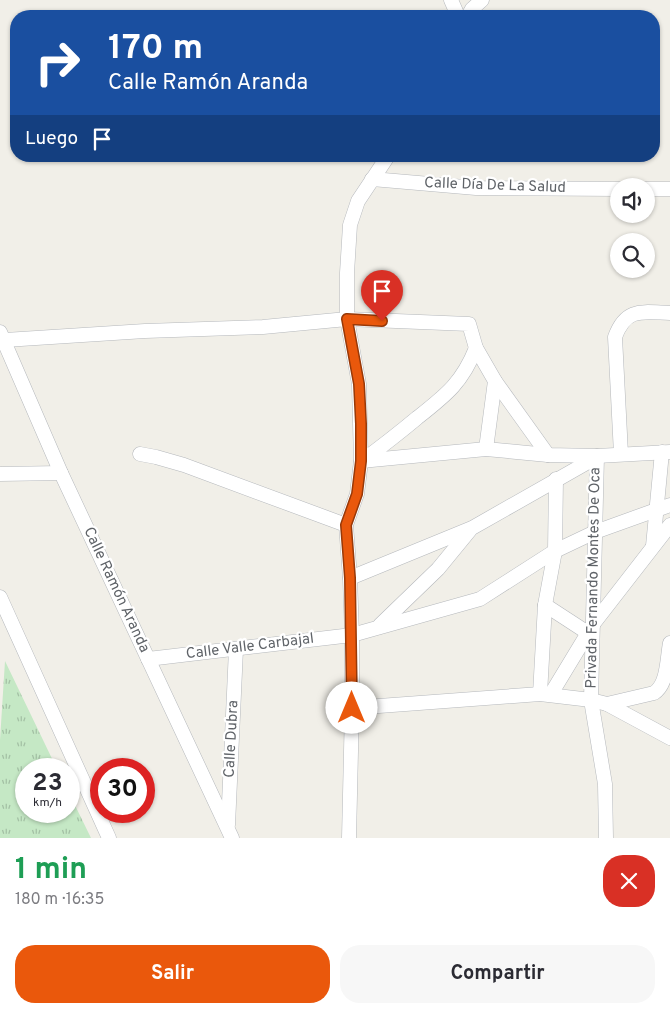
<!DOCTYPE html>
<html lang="es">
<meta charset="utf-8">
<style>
body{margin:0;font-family:Overpass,sans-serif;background:#f7f7f7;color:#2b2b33;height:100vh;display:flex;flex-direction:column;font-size:19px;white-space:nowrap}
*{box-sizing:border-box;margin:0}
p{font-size:16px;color:#7c7c81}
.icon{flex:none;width:28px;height:28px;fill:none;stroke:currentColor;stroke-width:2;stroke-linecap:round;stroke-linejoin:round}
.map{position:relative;height:838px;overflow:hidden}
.drawer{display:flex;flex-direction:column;background:#fff;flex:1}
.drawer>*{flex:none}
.banner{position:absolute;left:10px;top:10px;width:650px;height:152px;border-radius:20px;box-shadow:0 1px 4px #0004;background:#1a4fa0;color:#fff;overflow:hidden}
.buttons{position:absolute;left:610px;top:178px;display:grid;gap:10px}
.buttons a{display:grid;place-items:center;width:45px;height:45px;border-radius:50%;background:#fff;box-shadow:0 1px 4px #0004;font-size:25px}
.speed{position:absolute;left:15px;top:758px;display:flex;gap:10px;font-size:25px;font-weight:700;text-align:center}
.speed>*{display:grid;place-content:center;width:65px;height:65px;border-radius:50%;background:#fff;box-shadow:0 1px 4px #0004;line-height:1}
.speed small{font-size:12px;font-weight:400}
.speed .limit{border:8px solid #d22;background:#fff;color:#111}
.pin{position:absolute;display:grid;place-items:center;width:42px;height:42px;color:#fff;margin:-51px -21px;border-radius:50% 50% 50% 0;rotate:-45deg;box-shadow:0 0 5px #0007}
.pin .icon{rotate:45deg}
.me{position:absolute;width:55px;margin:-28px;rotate:0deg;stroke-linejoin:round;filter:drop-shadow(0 0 4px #0008)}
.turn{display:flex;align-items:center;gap:18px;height:105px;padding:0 15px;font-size:22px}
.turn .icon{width:65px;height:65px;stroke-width:2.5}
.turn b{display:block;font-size:35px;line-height:42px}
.then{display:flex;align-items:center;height:48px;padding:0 15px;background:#0003;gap:10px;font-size:19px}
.round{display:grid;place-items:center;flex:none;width:52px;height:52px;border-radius:20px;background:#f7f7f7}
.headline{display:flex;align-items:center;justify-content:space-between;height:85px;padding:0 15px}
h1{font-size:30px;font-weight:700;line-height:38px;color:#1e9e55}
.button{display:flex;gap:10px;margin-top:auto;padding:10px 15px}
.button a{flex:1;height:58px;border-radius:20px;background:#ea580c;color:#fff;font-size:20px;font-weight:700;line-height:58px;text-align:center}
.button a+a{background:#f7f7f7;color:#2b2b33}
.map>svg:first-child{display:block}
.grass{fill:url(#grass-tufts)}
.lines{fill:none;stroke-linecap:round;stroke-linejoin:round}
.minor-casing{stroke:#b5b8bc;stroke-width:15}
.minor{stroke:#fff;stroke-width:14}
.route-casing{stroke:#983908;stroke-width:12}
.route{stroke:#ea580c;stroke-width:9}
.labels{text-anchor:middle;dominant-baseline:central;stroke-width:4.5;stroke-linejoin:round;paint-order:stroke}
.street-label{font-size:15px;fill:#5f6368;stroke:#fff}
</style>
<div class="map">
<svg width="670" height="838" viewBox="0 0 670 838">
<defs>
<pattern id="grass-tufts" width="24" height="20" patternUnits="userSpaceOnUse" patternTransform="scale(1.25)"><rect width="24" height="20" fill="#c5e8c5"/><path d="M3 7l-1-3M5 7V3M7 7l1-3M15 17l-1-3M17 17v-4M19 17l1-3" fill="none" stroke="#a3c0a4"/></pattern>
</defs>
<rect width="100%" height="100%" fill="#f1efe8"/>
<path class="grass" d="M 5,661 L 57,769 L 26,769 L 26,811 L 69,811 L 69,793 L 91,838 L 0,838 L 0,740 Z"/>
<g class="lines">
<defs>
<g id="minor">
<path d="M 451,0 L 458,16"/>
<path d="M 468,16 L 472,9 L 482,0"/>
<path d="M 372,179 L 476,188 L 619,189"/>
<path d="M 646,189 L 670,189"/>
<path d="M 0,332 L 61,473 L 232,838"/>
<path d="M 5,340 L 145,331 L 263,327 L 347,319 L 469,324 L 476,348 L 495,381 L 486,449"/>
<path d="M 495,381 L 548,455"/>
<path d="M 140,454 L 156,457 L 184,465 L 346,525"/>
<path d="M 621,454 L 615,337 C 626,307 642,312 670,313"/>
<path d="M 597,456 L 591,700 L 605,784 L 606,838"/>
<path d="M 361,461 L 486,449 L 548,455 L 597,456 L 670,452"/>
<path d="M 362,461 C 381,447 399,433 417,418 C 446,395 462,383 476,348"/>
<path d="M 0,474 L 61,473"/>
<path d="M 653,546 L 662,452"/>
<path d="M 350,578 L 472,528 L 597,457"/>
<path d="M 0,597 L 109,838"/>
<path d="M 545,605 L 588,633"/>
<path d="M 380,625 L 438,569 L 470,530"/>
<path d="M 148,659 L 352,635 L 480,599 L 555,551 L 595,532 L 670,505"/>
<path d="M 540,694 L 545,605 L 555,551 L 556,479"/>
<path d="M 551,694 L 594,623 L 670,525"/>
<path d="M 607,704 L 670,738"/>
<path d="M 352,708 L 540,694 L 591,700 L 607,704 L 654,693 C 668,684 667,658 670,643"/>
<path d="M 228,825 L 236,649"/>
<path d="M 349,838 L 352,708 L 352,635 L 350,578 L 346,525 L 357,494 L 361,461 L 359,384 L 347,319 L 347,273 L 350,225 L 358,201 L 388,156"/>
</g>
</defs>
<use href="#minor" class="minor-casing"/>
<use href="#minor" class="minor"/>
</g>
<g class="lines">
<defs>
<path id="route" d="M 352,708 L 350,578 L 346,525 L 357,494 L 361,461 L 361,424 L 359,384 L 347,319 L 382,321"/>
</defs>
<use href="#route" class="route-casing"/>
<use href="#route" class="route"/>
</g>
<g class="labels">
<g class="street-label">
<text transform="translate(495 186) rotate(2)">Calle Día De La Salud</text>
<text transform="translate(594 578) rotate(-89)">Privada Fernando Montes De Oca</text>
<text transform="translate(116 590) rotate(65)">Calle Ramón Aranda</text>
<text transform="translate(250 647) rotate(-7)">Calle Valle Carbajal</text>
<text transform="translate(232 739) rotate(-87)">Calle Dubra</text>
</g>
</g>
</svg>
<div class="buttons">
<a><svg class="icon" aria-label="sound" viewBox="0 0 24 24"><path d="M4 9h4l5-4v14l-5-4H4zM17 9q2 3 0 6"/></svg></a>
<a><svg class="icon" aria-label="search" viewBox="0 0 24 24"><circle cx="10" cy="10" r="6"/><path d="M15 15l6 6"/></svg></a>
</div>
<div class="speed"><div>23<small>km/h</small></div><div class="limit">30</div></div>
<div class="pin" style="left:382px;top:321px;background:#d93025"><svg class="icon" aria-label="arrive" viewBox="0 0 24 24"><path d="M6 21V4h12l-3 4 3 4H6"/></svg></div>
<svg class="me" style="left:352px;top:708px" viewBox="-20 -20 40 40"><circle r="19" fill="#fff"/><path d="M0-13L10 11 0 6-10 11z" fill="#ea580c"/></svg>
<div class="banner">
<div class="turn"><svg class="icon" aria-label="right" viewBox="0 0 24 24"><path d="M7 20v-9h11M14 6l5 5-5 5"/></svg><div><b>170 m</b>Calle Ramón Aranda</div></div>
<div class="then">Luego<svg class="icon" aria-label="arrive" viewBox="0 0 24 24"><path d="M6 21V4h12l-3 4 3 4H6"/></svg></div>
</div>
</div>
<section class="drawer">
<div class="headline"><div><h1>1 min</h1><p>180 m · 16:35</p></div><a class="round" style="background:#d93025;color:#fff"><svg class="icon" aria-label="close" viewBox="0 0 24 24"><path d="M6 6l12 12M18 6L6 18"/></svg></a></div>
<div class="button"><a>Salir</a><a>Compartir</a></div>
</section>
